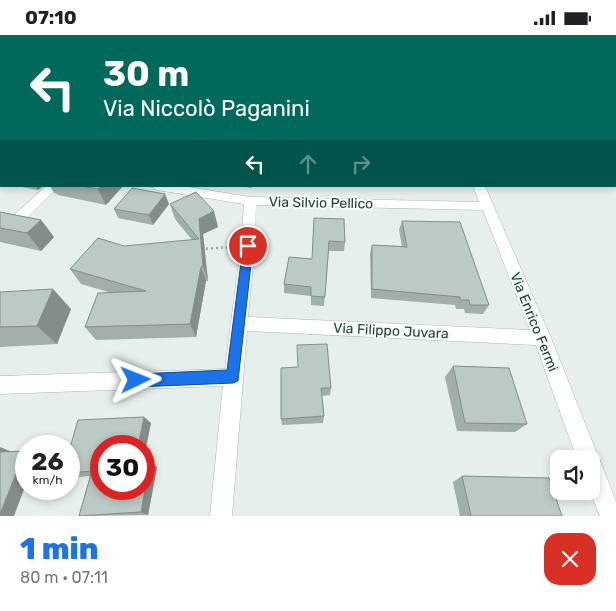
<!DOCTYPE html>
<html lang="it">
<meta charset="utf-8">
<style>
body{margin:0;font-family:Rubik,sans-serif;background:#f6f6f6;color:#202124;height:100vh;display:flex;flex-direction:column;font-size:19px;white-space:nowrap}
*{box-sizing:border-box;margin:0}
p{font-size:16px;color:#757577}
.icon{flex:none;width:28px;height:28px;fill:none;stroke:currentColor;stroke-width:2;stroke-linecap:round;stroke-linejoin:round}
.map{position:relative;height:481px;overflow:hidden}
.drawer{display:flex;flex-direction:column;background:#fff;flex:1}
.drawer>*{flex:none}
.guide{position:absolute;left:0px;top:0px;width:616px;height:152px;box-shadow:0 2px 8px #0003;background:#00695c;color:#fff;overflow:hidden}
.buttons{position:absolute;left:550px;top:415px;display:grid;gap:10px}
.buttons a{display:grid;place-items:center;width:50px;height:50px;border-radius:10px;background:#fff;box-shadow:0 2px 8px #0003;font-size:25px}
.speed{position:absolute;left:15px;top:400px;display:flex;gap:10px;font-size:25px;font-weight:700;text-align:center}
.speed>*{display:grid;place-content:center;width:65px;height:65px;border-radius:50%;background:#fff;box-shadow:0 2px 8px #0003;line-height:1}
.speed small{font-size:12px;font-weight:400}
.speed .limit{border:8px solid #d22;background:#fff;color:#111}
.pin{position:absolute;display:grid;place-items:center;width:42px;height:42px;color:#fff;margin:-21px;border:2px solid #fff;border-radius:50%;box-shadow:0 1px 5px #0007}
.me{position:absolute;width:55px;margin:-28px;rotate:88deg;stroke-linejoin:round;filter:drop-shadow(0 0 4px #0008)}
.turn{display:flex;align-items:center;gap:18px;height:105px;padding:0 20px;font-size:22px}
.turn .icon{width:65px;height:65px;stroke-width:2.5}
.turn b{display:block;font-size:35px;line-height:42px}
.lanes{display:flex;align-items:center;height:48px;padding:0 20px;background:#0003;justify-content:center;gap:25px;direction:ltr}
.lanes .off{opacity:.35}
.round{display:grid;place-items:center;flex:none;width:52px;height:52px;border-radius:15px;background:#f6f6f6}
.summary{display:flex;align-items:center;justify-content:space-between;height:85px;padding:0 20px}
h1{font-size:30px;font-weight:800;line-height:38px;color:#1a73e8}
.status{display:flex;justify-content:space-between;align-items:center;height:35px;padding:0 25px;background:#fff;direction:ltr}
.status svg{height:14px;fill:currentColor}
.map>svg:first-child{display:block}
.green{fill:#bfe0c8}
.lines{fill:none;stroke-linecap:round;stroke-linejoin:round}
.minor-casing{stroke:#a8b8b2;stroke-width:1}
.major-casing{stroke:#c2cac8;stroke-width:1}
.path-far1{stroke:#86b3a5;stroke-width:2;stroke-dasharray:1 2;stroke-linecap:butt}
.path{stroke:#86b3a5;stroke-width:2.5;stroke-dasharray:2 3;stroke-linecap:butt}
.minor{fill:#fff;fill-rule:evenodd}
.major{fill:#6aa596;fill-rule:evenodd}
.wall{fill:#a1aea9}
.shaded-wall{fill:#838d89}
.building{fill:#bbcac4;stroke:#838d89}
.route{fill:#1a73e8;stroke:#114b97}
.labels{text-anchor:middle;dominant-baseline:central;stroke-width:4;stroke-linejoin:round;paint-order:stroke}
.street-label{font-size:14px;fill:#24423a;stroke:#f7fbf9}
</style>
<div class="status"><b>07:10</b><svg viewBox="0 0 49 12"><path d="M0 12V9h3v3zM5 12V6h3v6zM10 12V3h3v9zM15 12V0h3v12zM26 1h20v11H26zM47 4h2v5h-2z"/></svg></div>
<div class="map">
<svg width="616" height="481" viewBox="0 0 616 481">
<rect width="100%" height="100%" fill="#e6efeb"/>
<path class="green" d="M 423,0 L 616,0 L 616,62 L 615,1 Z"/>
<g class="lines">
<defs>
<g id="minor">
<path d="M 1,39 L 1,45 L 0,46 L 0,40 Z"/>
<path d="M 615,65 L 616,65 L 615,72 Z"/>
<rect x="0" y="119" width="1" height="6"/>
<path d="M 46,151 L 59,151 L 21,189 L 11,189 L 9,186 L 11,183 Z"/>
<path d="M 151,151 L 183,151 L 250,162 L 479,167 L 473,151 L 485,151 L 551,303 L 616,466 L 616,481 L 600,481 L 590,456 L 591,424 L 577,424 L 536,310 L 247,296 L 232,481 L 210,481 L 223,351 L 0,359 L 0,341 L 225,334 L 241,211 L 244,169 L 157,155 ZM 256,170 L 483,175 L 530,295 L 248,282 L 255,211 Z"/>
</g>
<rect id="major" x="0" y="27" width="1" height="4"/>
</defs>
<use href="#minor" class="minor-casing"/>
<use href="#major" class="major-casing"/>
<g class="path-far1">
<path d="M 59,0 L 65,0"/>
<path d="M 547,1 L 557,0"/>
</g>
<path class="path" d="M 201,214 L 232,212"/>
<use href="#minor" class="minor"/>
<use href="#major" class="major"/>
</g>
<g class="wall">
<path d="M 16,151 L 43,151 L 38,155 Z"/>
<path d="M 50,151 L 123,151 L 106,170 L 58,160 L 57,159 L 54,158 Z"/>
<path d="M 242,151 L 252,151 L 251,153 Z"/>
<path d="M 360,151 L 448,151 L 390,152 Z"/>
<path d="M 169,169 L 153,190 L 118,183 L 114,174 Z"/>
<path d="M 170,169 L 218,192 L 203,199 L 208,246 L 206,246 L 196,302 L 96,305 L 85,292 L 112,258 L 81,249 L 70,234 L 192,205 L 175,184 Z"/>
<path d="M 0,177 L 41,185 L 54,202 L 41,216 L 0,207 Z"/>
<path d="M 314,183 L 345,207 L 344,216 L 329,216 L 324,271 L 311,270 L 311,261 L 284,258 L 284,249 L 312,224 Z"/>
<path d="M 402,186 L 489,270 L 483,279 L 465,278 L 464,274 L 456,274 L 455,270 L 371,263 L 370,219 L 372,210 L 402,211 L 399,195 Z"/>
<path d="M 0,257 L 71,274 L 57,309 L 0,312 Z"/>
<path d="M 453,331 L 527,389 L 515,397 L 457,396 L 445,342 Z"/>
<path d="M 281,333 L 331,353 L 330,360 L 322,361 L 324,381 L 323,388 L 282,390 L 281,384 Z"/>
<path d="M 151,388 L 144,422 L 144,411 L 101,454 L 150,427 L 157,432 L 148,480 L 79,481 L 90,441 L 72,443 L 69,441 L 69,416 Z"/>
<path d="M 462,441 L 562,481 L 460,481 L 453,447 Z"/>
</g>
<g class="shaded-wall">
<path d="M 254,0 L 272,0 L 269,1 L 252,1 Z"/>
<rect x="0" y="88" width="1" height="12"/>
<path d="M 35,151 L 43,151 L 38,155 Z"/>
<path d="M 101,151 L 123,151 L 106,170 L 98,154 Z"/>
<path d="M 165,159 L 169,169 L 153,190 L 149,180 Z"/>
<path d="M 214,176 L 218,192 L 203,199 L 208,246 L 203,231 L 199,184 Z"/>
<path d="M 41,185 L 54,202 L 41,216 L 27,198 Z"/>
<path d="M 201,232 L 206,246 L 196,302 L 190,289 Z"/>
<path d="M 53,254 L 71,274 L 57,309 L 37,291 Z"/>
<path d="M 144,382 L 151,388 L 144,422 L 144,411 L 138,411 Z"/>
<path d="M 0,412 L 10,416 L 7,423 L 0,420 Z"/>
<path d="M 25,416 L 26,417 L 26,449 L 14,481 L 0,481 L 0,479 Z"/>
<path d="M 150,427 L 157,432 L 148,480 L 141,477 Z"/>
</g>
<g class="building">
<path d="M 18,0 L 43,0 L 47,1 L 17,1 Z"/>
<path d="M 68,0 L 254,0 L 252,1 L 67,1 Z"/>
<path d="M 0,56 L 1,57 L 1,88 L 0,88 Z"/>
<path d="M 81,151 L 101,151 L 98,154 Z"/>
<path d="M 132,153 L 165,159 L 149,180 L 114,174 Z"/>
<path d="M 196,157 L 214,176 L 199,184 L 203,231 L 201,232 L 190,289 L 85,292 L 98,258 L 146,256 L 70,234 L 98,203 L 124,211 L 199,204 L 170,169 Z"/>
<path d="M 0,177 L 41,185 L 27,198 L 0,193 Z"/>
<path d="M 314,183 L 344,184 L 345,207 L 329,206 L 325,262 L 311,261 L 311,252 L 284,249 L 289,222 L 312,224 Z"/>
<path d="M 402,186 L 460,187 L 489,270 L 470,270 L 469,265 L 460,265 L 460,262 L 372,254 L 372,210 L 407,212 Z"/>
<path d="M 53,254 L 37,291 L 0,292 L 0,257 Z"/>
<path d="M 327,309 L 331,353 L 321,353 L 324,381 L 281,384 L 281,333 L 298,332 L 297,310 Z"/>
<path d="M 453,331 L 509,333 L 527,389 L 465,388 Z"/>
<path d="M 144,382 L 138,411 L 101,411 L 101,454 L 144,454 L 144,427 L 150,427 L 141,477 L 79,481 L 92,436 L 69,438 L 69,416 L 78,385 Z"/>
<path d="M 25,416 L 0,479 L 0,417 Z"/>
<path d="M 462,441 L 549,443 L 562,481 L 471,481 Z"/>
</g>
<path class="route" d="M 248,207 L 253,211 L 238,346 L 233,348 L 136,352 L 131,350 L 129,345 L 131,341 L 136,339 L 227,335 L 243,211 Z"/>
<g class="labels">
<g class="street-label">
<text transform="translate(321 168) rotate(1)">Via Silvio Pellico</text>
<text transform="translate(534 287) rotate(68)">Via Enrico Fermi</text>
<text transform="translate(391 296) rotate(3)">Via Filippo Juvara</text>
</g>
</g>
</svg>
<div class="buttons">
<a><svg class="icon" aria-label="sound" viewBox="0 0 24 24"><path d="M4 9h4l5-4v14l-5-4H4zM17 9q2 3 0 6"/></svg></a>
</div>
<div class="speed"><div>26<small>km/h</small></div><div class="limit">30</div></div>
<div class="pin" style="left:248px;top:211px;background:#d93025"><svg class="icon" aria-label="arrive" viewBox="0 0 24 24"><path d="M6 21V4h12l-3 4 3 4H6"/></svg></div>
<svg class="me" style="left:136px;top:345px" viewBox="-20 -20 40 40"><path d="M0-17L14 15 0 8-14 15z" fill="#1a73e8" stroke="#fff" stroke-width="4"/></svg>
<div class="guide">
<div class="turn"><svg class="icon" aria-label="left" viewBox="0 0 24 24"><path d="M17 20v-9H6M10 6l-5 5 5 5"/></svg><div><b>30 m</b>Via Niccolò Paganini</div></div>
<div class="lanes"><svg class="icon" aria-label="left" viewBox="0 0 24 24"><path d="M17 20v-9H6M10 6l-5 5 5 5"/></svg><svg class="icon off" aria-label="ahead" viewBox="0 0 24 24"><path d="M12 20V5M6 11l6-6 6 6"/></svg><svg class="icon off" aria-label="right" viewBox="0 0 24 24"><path d="M7 20v-9h11M14 6l5 5-5 5"/></svg></div>
</div>
</div>
<section class="drawer">
<div class="summary"><div><h1>1 min</h1><p>80 m · 07:11</p></div><a class="round" style="background:#d93025;color:#fff"><svg class="icon" aria-label="close" viewBox="0 0 24 24"><path d="M6 6l12 12M18 6L6 18"/></svg></a></div>
</section>
